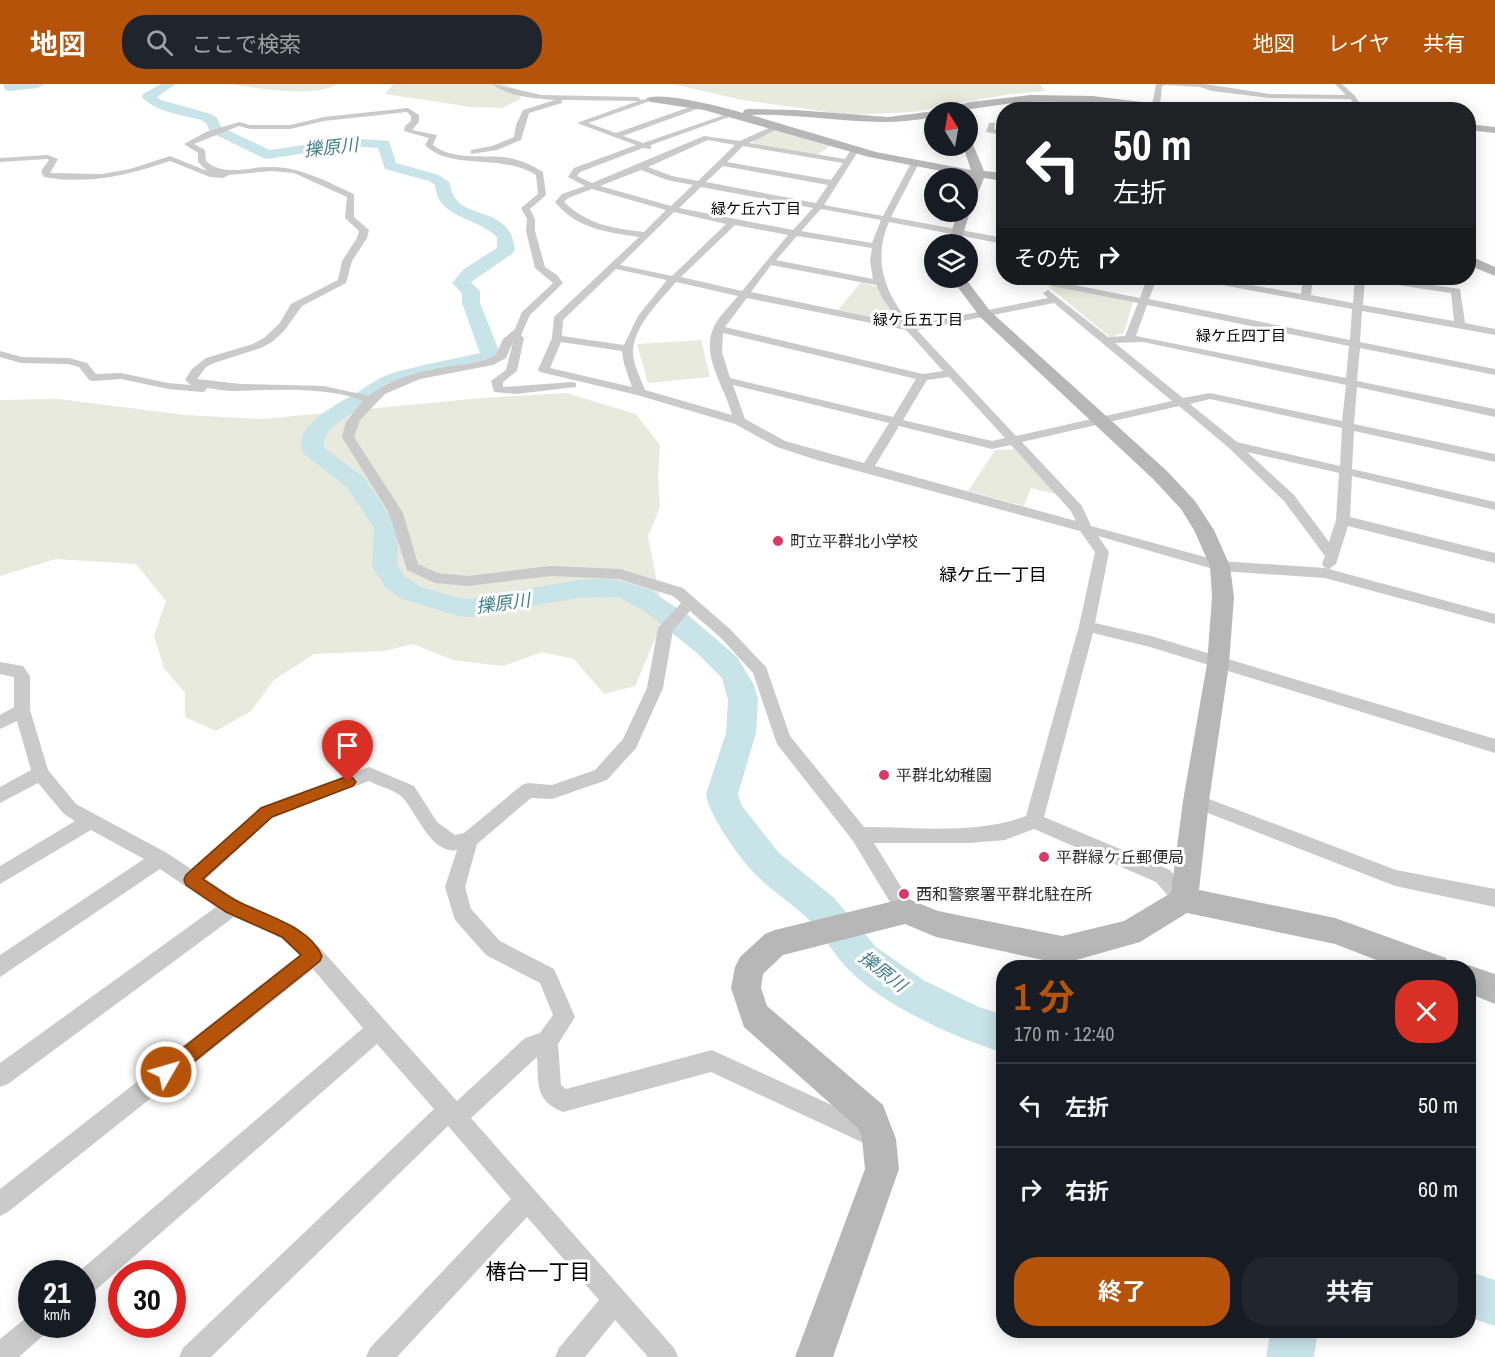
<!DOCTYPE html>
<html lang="ja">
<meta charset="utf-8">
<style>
body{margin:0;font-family:"Archivo Narrow","Noto Sans JP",sans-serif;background:#20242c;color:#f1f3f6;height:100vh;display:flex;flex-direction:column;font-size:22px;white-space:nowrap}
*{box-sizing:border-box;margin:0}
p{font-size:20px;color:#9ea1a6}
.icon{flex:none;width:33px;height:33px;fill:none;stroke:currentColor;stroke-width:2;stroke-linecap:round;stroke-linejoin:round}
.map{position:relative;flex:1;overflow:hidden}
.panel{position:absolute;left:996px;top:876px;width:480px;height:378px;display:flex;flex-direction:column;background:#171b24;border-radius:24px;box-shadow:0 3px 15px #0003}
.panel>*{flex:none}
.hud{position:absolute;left:996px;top:18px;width:480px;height:183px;border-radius:24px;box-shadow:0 3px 15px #0003;background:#202124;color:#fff;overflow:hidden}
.needle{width:39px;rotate:349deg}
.buttons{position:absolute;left:924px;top:18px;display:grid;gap:12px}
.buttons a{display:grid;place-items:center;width:54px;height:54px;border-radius:50%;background:#171b24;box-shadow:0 3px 15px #0003;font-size:30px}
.speed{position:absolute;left:18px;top:1176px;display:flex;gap:12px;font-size:30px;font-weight:700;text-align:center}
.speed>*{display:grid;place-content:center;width:78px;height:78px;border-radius:50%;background:#171b24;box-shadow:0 3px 15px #0003;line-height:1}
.speed small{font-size:15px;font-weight:400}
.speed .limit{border:9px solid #d22;background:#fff;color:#111}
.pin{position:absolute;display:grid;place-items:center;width:51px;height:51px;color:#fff;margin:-62px -26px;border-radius:50% 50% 50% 0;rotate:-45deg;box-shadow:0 0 6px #0007}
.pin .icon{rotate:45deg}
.me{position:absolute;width:66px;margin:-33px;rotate:52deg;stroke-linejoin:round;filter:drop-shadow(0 0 4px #0008)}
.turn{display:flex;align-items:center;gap:21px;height:126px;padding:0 18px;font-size:27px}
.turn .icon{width:78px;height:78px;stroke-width:2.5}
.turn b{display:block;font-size:42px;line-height:51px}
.then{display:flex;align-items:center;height:57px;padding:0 18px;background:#0003;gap:12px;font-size:22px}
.round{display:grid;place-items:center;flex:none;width:63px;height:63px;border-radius:24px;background:#20242c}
.overview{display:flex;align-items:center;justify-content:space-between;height:102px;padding:0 18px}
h1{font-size:36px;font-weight:700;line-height:45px;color:#b45309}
.action{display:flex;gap:12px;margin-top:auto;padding:12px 18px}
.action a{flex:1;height:69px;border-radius:24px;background:#b45309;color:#fff;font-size:24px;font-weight:700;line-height:69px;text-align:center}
.action a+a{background:#20242c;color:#f1f3f6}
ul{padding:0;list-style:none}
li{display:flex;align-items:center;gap:18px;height:84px;padding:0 18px;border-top:2px solid #363941}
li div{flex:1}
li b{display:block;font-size:22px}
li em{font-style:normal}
header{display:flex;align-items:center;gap:36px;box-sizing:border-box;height:84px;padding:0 30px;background:#b45309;color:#fff}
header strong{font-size:28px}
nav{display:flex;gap:33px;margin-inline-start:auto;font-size:21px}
.search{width:420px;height:54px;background:#20242c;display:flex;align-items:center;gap:15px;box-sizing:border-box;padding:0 21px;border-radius:24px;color:#9ea1a6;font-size:22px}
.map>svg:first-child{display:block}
.green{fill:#e7eadc}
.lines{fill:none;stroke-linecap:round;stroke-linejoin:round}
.river{fill:#c8e4e9;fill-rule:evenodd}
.street{fill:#cacaca;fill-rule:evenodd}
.secondary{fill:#b7b7b7;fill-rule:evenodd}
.route{fill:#b45309;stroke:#753606;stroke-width:1.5}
.poi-dot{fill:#dc3769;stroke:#fff;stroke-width:2}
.labels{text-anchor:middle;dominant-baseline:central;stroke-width:6;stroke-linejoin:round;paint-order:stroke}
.far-neighbourhood-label{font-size:15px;fill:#000;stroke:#fff}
.poi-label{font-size:16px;fill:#2d2d2d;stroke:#fff;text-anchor:start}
.water-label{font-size:18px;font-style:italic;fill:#407f8b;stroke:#fff}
.neighbourhood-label{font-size:18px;fill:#000;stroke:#fff}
.near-neighbourhood-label{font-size:21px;fill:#000;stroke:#fff}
</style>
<header>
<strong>地図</strong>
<div class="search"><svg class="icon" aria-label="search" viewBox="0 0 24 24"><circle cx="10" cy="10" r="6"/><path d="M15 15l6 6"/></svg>ここで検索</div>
<nav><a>地図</a><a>レイヤ</a><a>共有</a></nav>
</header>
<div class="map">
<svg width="1495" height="1273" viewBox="0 0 1495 1273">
<rect width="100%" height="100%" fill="#fff"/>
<g class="green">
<path d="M 226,0 L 337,0 C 314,15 254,3 226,0 Z"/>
<path d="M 393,0 L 503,0 L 522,7 L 520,15 L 503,24 L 471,23 L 385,10 Z"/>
<path d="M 673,0 L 1040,0 L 1045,7 L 1010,10 L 913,28 L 849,31 L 742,16 Z"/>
<path d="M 777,46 L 830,62 L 817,71 L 754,60 L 752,56 Z"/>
<path d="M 861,198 L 877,203 L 897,239 L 838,226 Z"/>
<path d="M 1053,202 L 1133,218 L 1124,249 L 1110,253 L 1049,203 Z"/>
<path d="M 701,256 L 710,293 L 648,299 L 637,260 Z"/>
<path d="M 566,309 L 636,330 L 660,361 L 658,396 L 660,423 L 648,452 L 664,534 L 635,602 L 604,610 L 574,575 L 542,568 L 503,582 L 453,576 L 413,560 L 384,567 L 314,570 L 274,596 L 251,627 L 216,647 L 185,633 L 185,609 L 164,584 L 154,552 L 166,517 L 136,480 L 56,475 L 0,492 L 0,316 L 58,315 L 185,331 L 262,335 L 482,314 Z"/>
<path d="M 1014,365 L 1059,411 L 1031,404 L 1024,422 L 968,407 L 995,366 Z"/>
</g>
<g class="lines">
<g class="river">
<path d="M 3,0 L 44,0 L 38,4 L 9,7 L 5,6 Z"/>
<path d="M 161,0 L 176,0 L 157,13 L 161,16 L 211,30 L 217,34 L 221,43 L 270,66 L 349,54 L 389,57 L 396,79 L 439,91 L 450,99 C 454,141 510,116 515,166 L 512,170 L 471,198 L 480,207 L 480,219 L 501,272 L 498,276 L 402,299 L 341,336 L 329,346 L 324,356 L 324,364 L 364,393 L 398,444 L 398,482 L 404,492 L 421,503 L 458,514 L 471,515 L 577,496 L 611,494 L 648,505 L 689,532 L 737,573 L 754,601 L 758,616 L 756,649 L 738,710 L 742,722 L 779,769 L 834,814 L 876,863 L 925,897 L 979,923 L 1004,931 L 1004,969 C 955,954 884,922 848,885 C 833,870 823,850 808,835 C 792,819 772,807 756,791 C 740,775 709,732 706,710 L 726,649 L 728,616 L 722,594 L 697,569 L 646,528 L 619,513 L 577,514 L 471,533 L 458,532 L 403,515 L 386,504 L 372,483 L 374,444 L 347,403 L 305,371 C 286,344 341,318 358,308 C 368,302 379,293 390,290 C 419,281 450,276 480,269 L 462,219 L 462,209 L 452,199 L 464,185 L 497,164 L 497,153 C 477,133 437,134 435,101 L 429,97 L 385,85 L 378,64 L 349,62 L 268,75 L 263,74 L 210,48 L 206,39 L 201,36 C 183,31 155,28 142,13 L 143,10 Z"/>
<path d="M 1468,1187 L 1495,1196 L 1495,1242 L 1468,1233 Z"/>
<path d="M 1271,1246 L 1318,1246 L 1314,1273 L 1266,1273 Z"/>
</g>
<g class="street">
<path d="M 492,0 L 542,11 L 638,13 L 641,16 L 653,14 L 653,16 L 588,39 L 616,49 L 701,19 L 708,21 L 623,52 L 643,59 L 736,27 L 740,29 L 651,61 L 651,65 L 643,64 L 580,88 L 577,92 L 592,99 L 704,52 L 740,57 L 775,41 L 779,43 L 778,45 L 749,59 L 845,75 L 852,64 L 858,64 L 859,66 L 824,121 L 883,132 L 910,81 L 917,79 L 918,81 L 891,133 L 1004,154 L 1004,160 L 889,138 C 872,176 885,211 912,241 L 1048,214 L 1043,209 L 1048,206 L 1108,253 L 1125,252 L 1138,219 L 1037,199 L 1032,196 L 1039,194 L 1140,214 L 1147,194 L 1157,194 L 1149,215 L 1350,256 L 1352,225 L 1200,197 L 1195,194 L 1213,194 L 1301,210 L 1303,194 L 1313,194 L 1311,211 L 1353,219 L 1355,194 L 1365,194 L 1363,221 L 1454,237 L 1451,209 L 1371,197 L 1366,194 L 1387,194 L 1460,205 L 1465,239 L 1495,245 L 1495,251 L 1362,227 L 1360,258 L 1495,285 L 1495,291 L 1360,264 L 1357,297 L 1495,325 L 1495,333 L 1357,303 L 1354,340 L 1495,370 L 1495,378 L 1354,347 L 1352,385 L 1495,418 L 1495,426 L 1352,392 L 1350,433 L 1495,469 L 1495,479 L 1348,442 L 1336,480 L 1329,485 L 1324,483 L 1322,480 L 1325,472 L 1284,417 L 1229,364 L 1179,322 L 1022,358 L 1082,422 L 1091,442 L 1220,477 L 1325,484 L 1495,530 L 1495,540 L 1325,494 L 1220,487 L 1098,452 L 1109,468 L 1095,539 L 1151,552 L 1495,655 L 1495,669 L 1150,563 L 1093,549 L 1044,733 L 1170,786 L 1194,816 L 1191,822 L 1184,825 L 1177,822 L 1156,798 L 1034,745 L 1005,756 L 970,759 L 874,759 L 916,827 L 913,833 L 906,836 L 899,833 L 853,757 L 777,660 L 753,589 L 721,554 L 690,527 L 673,546 L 663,604 L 636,664 L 607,696 L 552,715 L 531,714 L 477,760 L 465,803 L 471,825 L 500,857 L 554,885 L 575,933 L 558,960 L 561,1001 L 566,1005 L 712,966 L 886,1046 L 889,1054 L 886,1062 L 878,1065 L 870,1062 L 711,988 L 563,1028 C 534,1016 539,1000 537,973 L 471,1034 L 674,1264 L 678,1273 L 648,1273 L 615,1236 L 585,1273 L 555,1273 L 559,1264 L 599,1216 L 527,1133 L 397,1273 L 366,1273 L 370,1264 L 511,1115 L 448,1042 L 211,1273 L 179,1273 L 183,1264 L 434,1025 L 377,960 L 91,1210 L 82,1213 L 82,1190 L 76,1190 L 363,944 L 313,885 L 8,1128 L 0,1132 L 0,1105 L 299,871 L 281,854 L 234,833 L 8,1000 L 0,1003 L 0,979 L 216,823 L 160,785 L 0,893 L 0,871 L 144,775 L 91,746 L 0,800 L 0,782 L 75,737 L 64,730 L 38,699 L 0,719 L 0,703 L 31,686 L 17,637 L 0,645 L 0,631 L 14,623 L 14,593 L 0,590 L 0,578 L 23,582 L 30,592 L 30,626 L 48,686 L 76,720 L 167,769 L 191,785 L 261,723 L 369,683 L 414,702 L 437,738 L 455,751 L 464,749 L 522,701 L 528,699 L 552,701 L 595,686 L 623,655 L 647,604 L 658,544 L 681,519 L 673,512 L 619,495 L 551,492 L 467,502 L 435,499 L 407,486 L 389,429 L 342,353 L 346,338 L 363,317 C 327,302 272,306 234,307 C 226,307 216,305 207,304 L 206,307 L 202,308 L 168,305 L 121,295 L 93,297 L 89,296 L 79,283 L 68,280 L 21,279 L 0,273 L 0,267 L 22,273 L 69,274 L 87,279 L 96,290 L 121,289 L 168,299 L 191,301 L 185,296 L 192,285 L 206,274 L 253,260 L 264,254 L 279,240 L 291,220 L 338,196 L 342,177 L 357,154 L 359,147 L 345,134 L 347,113 L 294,89 L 271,87 L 229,91 L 223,94 L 210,93 L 170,77 C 129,91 87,101 44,93 L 41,87 L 49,76 L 47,75 L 0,78 L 0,74 L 48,71 L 58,75 L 50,89 L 102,90 L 130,85 L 170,72 L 207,87 L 198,78 L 198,69 L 184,60 L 206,48 L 239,38 L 250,41 L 290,41 L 324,33 L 408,24 L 419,31 L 419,38 L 412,46 L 437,51 L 433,61 C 452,76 480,71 503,73 C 518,75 530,80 543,88 L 546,111 L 530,125 L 535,135 L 535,147 L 545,183 L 557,191 L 563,199 L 530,231 L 521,251 L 524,254 L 517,287 L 503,298 L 503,303 L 572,298 L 576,299 L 576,303 L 516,310 L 494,308 L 491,297 L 506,286 L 513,258 L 506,274 L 493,281 L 420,295 L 385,310 L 360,336 L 354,353 L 403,429 L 418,480 L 438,489 L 467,492 L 551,482 L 620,485 L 683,504 L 731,546 L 766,583 L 790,652 L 864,743 C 917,743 976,751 1026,732 L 1079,542 L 1095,468 L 1080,447 L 817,376 L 777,363 L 735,340 L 637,311 L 540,288 L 538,286 L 552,254 L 554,233 L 639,153 C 606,148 577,145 555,118 L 562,110 L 585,102 L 568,93 L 574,84 L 636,61 L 577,39 L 638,17 L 562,16 L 562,19 L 529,29 L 521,56 L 497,66 L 471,70 L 471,66 L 492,62 L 514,53 L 516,41 L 523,26 L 555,16 C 534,14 509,13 492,0 ZM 407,28 L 411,32 L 411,37 L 405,42 L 404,47 L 429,54 L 425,61 C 450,87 501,69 536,91 L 538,110 L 521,124 L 527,135 L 526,147 L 535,184 L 553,199 L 551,201 L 522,228 L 515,245 L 503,255 L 496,271 C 482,279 467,280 451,282 C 422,287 393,293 369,312 L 324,302 L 241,300 L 197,295 L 206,283 L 214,279 L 261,264 L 272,258 L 284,247 L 302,222 L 346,199 L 352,177 L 367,154 L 369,146 L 354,133 L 354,110 C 327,98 300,82 269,83 C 247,83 224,93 206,77 L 205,66 L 194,60 L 239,42 L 250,45 L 290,45 L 324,37 ZM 708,56 L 735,61 L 698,97 L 672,92 L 648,83 ZM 743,62 L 843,79 L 831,96 L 727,78 ZM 723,82 L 828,101 L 816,119 L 706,98 ZM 641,86 L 667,96 L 693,101 L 671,122 L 600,102 ZM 701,103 L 813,124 L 793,146 L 679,124 ZM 592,105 L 666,126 L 644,148 C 612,144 588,141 564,118 L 568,114 ZM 821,125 L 881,136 L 872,159 L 801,147 ZM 674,128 L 726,140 L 672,192 L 620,181 ZM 735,141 L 788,151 L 742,207 L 681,193 ZM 797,152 L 872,164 L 870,177 L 873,195 L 776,176 ZM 771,181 L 876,201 L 883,215 L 899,239 L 751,208 ZM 616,185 L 667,196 L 638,232 L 624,261 L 562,252 L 563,236 ZM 676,198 L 738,212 C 730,222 717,234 713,245 C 701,273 726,305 732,331 L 645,306 C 641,295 634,282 633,270 C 632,243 660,217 676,198 ZM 747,214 L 906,246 L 943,287 L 923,290 L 725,243 ZM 1054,219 L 1172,317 L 1016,352 L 917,246 ZM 1147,221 L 1349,262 L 1346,294 L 1136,252 ZM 723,249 L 916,295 L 893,333 L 730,294 L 722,268 ZM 561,258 L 622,267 L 624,280 L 632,303 L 550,284 ZM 1143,258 L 1346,301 L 1342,337 L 1210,309 L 1183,314 L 1115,259 ZM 949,293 L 1005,354 L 992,357 L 903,336 L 927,296 ZM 733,301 L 889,339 L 864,379 L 785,357 L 745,335 ZM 1210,315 L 1342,344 L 1340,382 L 1237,358 L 1190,320 ZM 899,342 L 992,365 L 1011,361 L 1071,427 L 1076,437 L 875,382 ZM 1247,368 L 1339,389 L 1336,436 L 1329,458 L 1294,411 ZM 369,697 C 378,702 395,706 402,713 C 416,727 431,771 457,766 L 445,803 L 455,836 L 486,871 L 540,899 L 553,931 L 540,949 L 525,954 L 457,1017 L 321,865 L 295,842 L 239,817 L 206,795 L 273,733 Z"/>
<path d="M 1156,0 L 1205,0 L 1270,10 L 1346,11 L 1335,0 L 1342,0 L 1355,12 L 1363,26 L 1356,26 L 1351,15 L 1270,14 L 1212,7 L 1200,3 L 1166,1 L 1162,2 L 1160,22 L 1156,24 L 1152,22 Z"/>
<path d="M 1054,18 L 1095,21 L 1099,26 L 1051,22 Z"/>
<path d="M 989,39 L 995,39 L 994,45 L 1004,47 L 1004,51 L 986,48 Z"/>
<path d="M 1196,710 L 1396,786 L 1495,805 L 1495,823 L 1395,802 L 1190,722 L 1187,717 L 1190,712 Z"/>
<path d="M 32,1229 L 32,1240 L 50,1240 L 46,1249 L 19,1273 L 0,1273 L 0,1255 Z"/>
</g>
<g class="secondary">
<path d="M 1031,11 L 1092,12 L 1184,23 L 1189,26 C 1136,26 1084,16 1031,18 C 999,19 967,28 934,28 L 934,33 C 872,46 813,29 751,31 L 876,68 L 971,86 L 963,62 L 968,62 L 968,57 L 972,58 L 984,87 L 1004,89 L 1004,97 L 984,94 L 974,119 L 968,123 L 968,105 L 972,93 L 869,73 L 704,26 L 651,18 L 646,15 C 657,6 727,24 743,29 L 744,26 L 748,25 L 795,26 L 888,33 L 935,27 L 970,18 Z"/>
<path d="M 1468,40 L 1495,43 L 1495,49 L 1468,46 Z"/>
<path d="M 968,125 L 970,128 L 960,160 L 947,160 L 958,128 L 968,128 Z"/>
<path d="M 1468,171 L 1495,183 L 1495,192 L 1468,181 Z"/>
<path d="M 951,194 L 965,194 L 990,227 L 1167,387 L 1195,417 L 1214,446 L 1230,482 L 1234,513 L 1229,580 L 1209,717 L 1199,806 L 1335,834 L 1446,874 L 1451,884 L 1397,884 L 1335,860 L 1187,829 L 1140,858 L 1062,880 L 936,853 L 905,840 L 783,871 L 763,890 L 761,904 L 767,922 L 883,1021 L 896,1055 L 899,1085 L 833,1273 L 795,1273 L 865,1085 L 862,1055 L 858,1044 L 744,943 L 731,904 L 735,883 L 740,873 L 765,850 L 775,846 L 906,814 L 938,827 L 1062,852 L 1124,837 L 1171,809 L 1183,717 L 1207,580 L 1212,513 L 1210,482 L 1194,446 L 1181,425 L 1153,395 L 980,233 Z"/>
<path d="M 1468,881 L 1495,890 L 1495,920 L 1468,909 L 1468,884 L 1461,884 Z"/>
</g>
</g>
<path class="route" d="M 348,692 L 353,694 L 356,698 L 353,702 L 272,733 L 203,795 C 215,803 227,812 239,818 C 265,831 310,843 322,872 L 320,877 L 172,995 L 166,997 L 160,995 L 157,988 L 160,982 L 301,871 L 282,853 L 226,828 L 186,801 L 184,796 L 186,791 L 261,724 Z"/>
<g class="poi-dot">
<circle cx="778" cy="457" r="6"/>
<circle cx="884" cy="691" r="6"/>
<circle cx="1044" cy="773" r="6"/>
<circle cx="904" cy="810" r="6"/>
</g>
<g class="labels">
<g class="far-neighbourhood-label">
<text x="756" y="124">緑ケ丘六丁目</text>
<text x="918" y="235">緑ケ丘五丁目</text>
<text x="1241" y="251">緑ケ丘四丁目</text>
</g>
<g class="poi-label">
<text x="790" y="457">町立平群北小学校</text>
<text x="896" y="691">平群北幼稚園</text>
<text x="1056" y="773">平群緑ケ丘郵便局</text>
<text x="916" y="810">西和警察署平群北駐在所</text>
</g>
<g class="water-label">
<text transform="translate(331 63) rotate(-6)">擽原川</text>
<text transform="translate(503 519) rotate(-7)">擽原川</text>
<text transform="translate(883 887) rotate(38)">擽原川</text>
</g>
<g class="neighbourhood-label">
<text x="993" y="490">緑ケ丘一丁目</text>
</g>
<g class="near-neighbourhood-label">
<text x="538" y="1187">椿台一丁目</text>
</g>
</g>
</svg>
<div class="buttons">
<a><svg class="needle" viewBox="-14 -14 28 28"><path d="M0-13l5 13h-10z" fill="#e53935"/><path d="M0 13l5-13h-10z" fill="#9ea1a6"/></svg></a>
<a><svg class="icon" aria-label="search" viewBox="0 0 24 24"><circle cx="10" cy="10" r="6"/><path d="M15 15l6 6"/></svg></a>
<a><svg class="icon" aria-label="layers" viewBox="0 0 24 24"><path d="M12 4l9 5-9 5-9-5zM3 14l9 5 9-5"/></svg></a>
</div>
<div class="speed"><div>21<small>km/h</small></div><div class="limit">30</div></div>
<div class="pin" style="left:348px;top:698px;background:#d93025"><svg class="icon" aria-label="arrive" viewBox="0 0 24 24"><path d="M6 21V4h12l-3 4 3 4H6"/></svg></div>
<svg class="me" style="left:166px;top:988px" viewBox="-20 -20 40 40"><circle r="17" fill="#b45309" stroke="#fff" stroke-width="3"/><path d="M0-11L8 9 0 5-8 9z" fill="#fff"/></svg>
<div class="hud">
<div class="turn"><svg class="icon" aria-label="left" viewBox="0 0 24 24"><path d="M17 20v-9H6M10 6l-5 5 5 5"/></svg><div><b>50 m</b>左折</div></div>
<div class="then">その先<svg class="icon" aria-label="right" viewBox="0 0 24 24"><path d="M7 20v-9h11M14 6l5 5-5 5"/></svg></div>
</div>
<section class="panel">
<div class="overview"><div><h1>1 分</h1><p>170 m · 12:40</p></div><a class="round" style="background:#d93025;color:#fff"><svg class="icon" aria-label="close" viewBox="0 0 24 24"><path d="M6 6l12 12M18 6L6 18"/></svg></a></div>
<ul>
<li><svg class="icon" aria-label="left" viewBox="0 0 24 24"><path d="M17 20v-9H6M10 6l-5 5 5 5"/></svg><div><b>左折</b></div><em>50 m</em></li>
<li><svg class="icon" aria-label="right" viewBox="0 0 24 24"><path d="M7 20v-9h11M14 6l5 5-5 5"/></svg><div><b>右折</b></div><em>60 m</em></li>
</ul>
<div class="action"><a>終了</a><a>共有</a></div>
</section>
</div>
